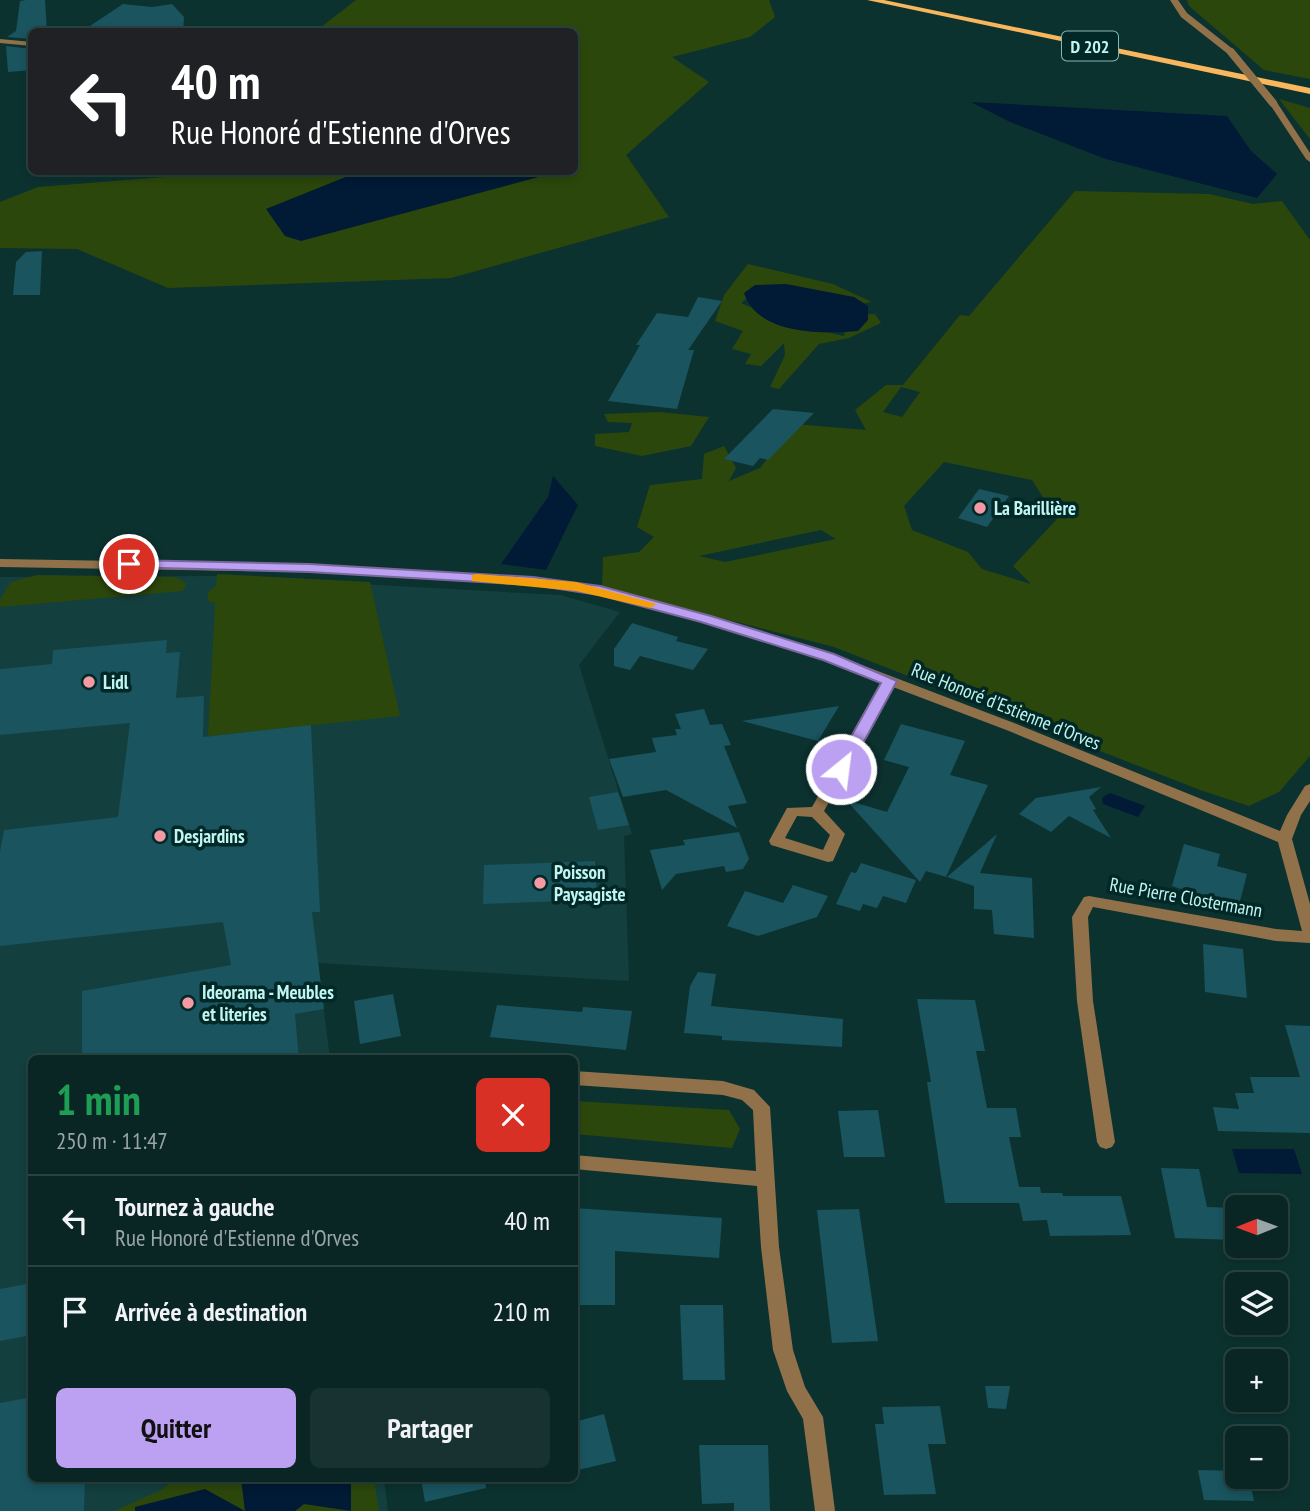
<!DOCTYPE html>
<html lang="fr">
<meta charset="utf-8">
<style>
body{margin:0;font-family:"PT Sans Narrow",sans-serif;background:#173231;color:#f1f3f6;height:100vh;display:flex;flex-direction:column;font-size:26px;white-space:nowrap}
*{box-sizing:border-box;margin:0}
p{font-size:23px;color:#99a5a6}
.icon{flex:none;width:38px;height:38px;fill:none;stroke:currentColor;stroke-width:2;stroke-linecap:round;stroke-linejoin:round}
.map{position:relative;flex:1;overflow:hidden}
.sheet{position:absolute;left:28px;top:1055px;width:550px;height:427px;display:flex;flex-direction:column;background:#092624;border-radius:10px;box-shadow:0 4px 10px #0003,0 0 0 2px #294341}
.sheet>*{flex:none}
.top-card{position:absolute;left:28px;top:28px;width:550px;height:147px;border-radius:10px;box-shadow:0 4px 10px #0003,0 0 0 2px #294341;background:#202124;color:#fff;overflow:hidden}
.needle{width:46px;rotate:269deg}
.controls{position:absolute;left:1225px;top:1195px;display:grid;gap:14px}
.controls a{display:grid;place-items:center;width:63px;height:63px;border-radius:10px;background:#092624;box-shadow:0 4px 10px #0003,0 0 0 2px #294341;font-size:35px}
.pin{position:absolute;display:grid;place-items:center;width:60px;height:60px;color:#fff;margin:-30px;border:4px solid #fff;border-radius:50%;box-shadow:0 2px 7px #0007}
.me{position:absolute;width:77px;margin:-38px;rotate:29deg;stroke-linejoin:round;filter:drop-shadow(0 0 5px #0008)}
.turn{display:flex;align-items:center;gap:24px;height:147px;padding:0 28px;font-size:32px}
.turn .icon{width:91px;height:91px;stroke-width:2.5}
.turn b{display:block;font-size:49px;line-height:60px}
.round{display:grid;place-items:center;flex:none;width:74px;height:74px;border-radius:10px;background:#173231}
.head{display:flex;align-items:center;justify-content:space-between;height:119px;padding:0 28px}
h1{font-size:42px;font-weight:800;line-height:52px;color:#1e9e55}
.cta{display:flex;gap:14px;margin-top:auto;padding:14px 28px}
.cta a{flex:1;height:80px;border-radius:10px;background:#bca0f2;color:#111;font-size:28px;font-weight:800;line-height:80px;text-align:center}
.cta a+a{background:#173231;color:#f1f3f6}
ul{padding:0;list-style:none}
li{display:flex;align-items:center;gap:21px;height:91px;padding:0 28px;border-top:2px solid #294341}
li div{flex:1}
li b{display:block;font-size:26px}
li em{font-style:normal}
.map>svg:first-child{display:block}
.built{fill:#133f3e}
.green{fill:#2c470b;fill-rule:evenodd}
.water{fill:#011a35}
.building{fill:#19545f}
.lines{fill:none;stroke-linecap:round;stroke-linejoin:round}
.minor{fill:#917149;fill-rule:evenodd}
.primary{fill:#f9b65d;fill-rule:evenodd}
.minor-bridge{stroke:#917149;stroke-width:8}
.route{fill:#bca0f2;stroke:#7a689d;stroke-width:2}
.slow{fill:#f59e0b}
.poi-dot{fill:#f49aa5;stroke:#012826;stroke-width:2.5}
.labels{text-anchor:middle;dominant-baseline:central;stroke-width:7;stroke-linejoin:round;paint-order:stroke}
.shield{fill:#012826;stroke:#87b8b5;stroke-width:2}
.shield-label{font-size:18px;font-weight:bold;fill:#c1f5f2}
.poi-label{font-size:19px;font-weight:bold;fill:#c1f5f2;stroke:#012826;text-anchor:start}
.street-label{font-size:19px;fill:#c1f5f2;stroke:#012826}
</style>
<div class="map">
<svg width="1310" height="1511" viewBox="0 0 1310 1511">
<rect width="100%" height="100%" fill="#0c3230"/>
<path class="built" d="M 214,576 L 560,595 L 620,612 L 579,665 L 632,834 L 624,836 L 629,981 L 318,963 L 330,1059 L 32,1059 L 32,1479 L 384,1479 L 388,1511 L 0,1511 L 0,577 Z"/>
<g class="green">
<path d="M 356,0 L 769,0 L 775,17 L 750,37 L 672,57 L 709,82 L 626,155 L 669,217 L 451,278 L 168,288 L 77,249 L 0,248 L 0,202 L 38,187 L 165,177 L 166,172 L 574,172 L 574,32 L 316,31 Z"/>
<path d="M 1187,0 L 1310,0 L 1310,79 L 1264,70 L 1189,6 Z"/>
<path d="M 1279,99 L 1310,108 L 1310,139 Z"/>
<path d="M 1075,191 L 1209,194 L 1253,204 L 1282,201 L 1310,240 L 1310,756 L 1279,792 L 1249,806 L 1200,790 L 834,647 L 602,587 L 603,557 L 639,552 L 654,537 L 637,527 L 650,485 L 702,479 L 704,454 L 724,446 L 736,468 L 729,481 L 760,468 L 794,424 L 866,430 L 855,410 L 886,385 L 903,385 L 960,315 L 969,316 ZM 901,387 L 920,392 L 902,417 L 883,412 ZM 944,462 L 1032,480 L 1057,519 L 1013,566 L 1031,584 L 982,569 L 968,552 L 912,530 L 904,506 ZM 821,530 L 836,539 L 725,562 L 699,556 Z"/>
<path d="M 748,264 L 833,284 L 872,302 L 852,305 L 761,286 L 741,303 L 793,325 L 844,336 L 849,315 L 875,314 L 881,323 L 849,338 L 819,344 L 779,389 L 770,387 L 785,355 L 784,343 L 761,366 L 745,364 L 751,354 L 732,349 L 743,331 L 715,321 L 724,295 Z"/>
<path d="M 659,412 L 709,417 L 691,446 L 642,456 L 595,446 L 595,434 L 629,432 L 632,423 L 608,422 L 604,414 Z"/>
<path d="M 217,574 L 370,582 L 400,716 L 208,736 L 215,603 L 208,601 L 208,592 L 216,586 Z"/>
<path d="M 37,575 L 176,577 L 186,583 L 183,591 L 0,607 L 0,599 L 11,582 Z"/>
<path d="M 574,1101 L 729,1110 L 740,1129 L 732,1148 L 574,1134 Z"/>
<path d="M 176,1479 L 374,1479 L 379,1511 L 114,1511 L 161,1490 Z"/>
</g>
<g class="water">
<path d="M 971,102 L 1227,116 L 1251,151 L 1277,174 L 1257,198 L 1106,159 L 1010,122 Z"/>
<path d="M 358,172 L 557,172 L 301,241 L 285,236 L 266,209 Z"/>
<path d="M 786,284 L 854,297 L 868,306 L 868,320 L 858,331 C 822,334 758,335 744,293 L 755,285 Z"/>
<path d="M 553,476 L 578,505 L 546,570 L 501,564 L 548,497 Z"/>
<path d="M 1110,793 L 1145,806 L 1138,817 L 1103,804 L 1102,798 Z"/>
<path d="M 1232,1149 L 1294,1149 L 1302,1174 L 1239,1173 Z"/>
<path d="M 241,1479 L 351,1479 L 351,1511 L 304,1504 L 295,1511 L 135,1511 L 135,1507 L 205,1489 L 245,1511 Z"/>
</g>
<g class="building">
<path d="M 26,0 L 45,0 L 47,32 L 32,32 L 32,39 L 7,37 L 16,31 L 20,1 Z"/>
<path d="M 123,4 L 152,7 L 172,4 L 184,17 L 183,32 L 81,32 Z"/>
<path d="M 6,46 L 32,49 L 32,70 L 8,72 Z"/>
<path d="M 42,251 L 40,295 L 13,295 L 16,262 L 26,252 Z"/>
<path d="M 698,297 L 722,301 L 688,350 L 694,350 L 677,409 L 608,401 L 640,345 L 636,345 L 657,313 L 688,317 Z"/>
<path d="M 773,409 L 814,413 L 768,460 L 760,458 L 753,466 L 724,459 Z"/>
<path d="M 979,489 L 1009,496 L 987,527 L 958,518 Z"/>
<path d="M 632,623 L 678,637 L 676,641 L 708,649 L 693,670 L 640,656 L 630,670 L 614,666 L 614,649 Z"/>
<path d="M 167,640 L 166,653 L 180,652 L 176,698 L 204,696 L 203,737 L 311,725 L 320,912 L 312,912 L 324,1009 L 295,1014 L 299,1059 L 82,1059 L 82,991 L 231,965 L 223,922 L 0,946 L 0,852 L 4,830 L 118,817 L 130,723 L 0,735 L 0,669 L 52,664 L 53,650 Z"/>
<path d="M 839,706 L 818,741 L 742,721 Z"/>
<path d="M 704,709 L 710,725 L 722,724 L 731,745 L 724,746 L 747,803 L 728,806 L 737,828 L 666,790 L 623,797 L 609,759 L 656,752 L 652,738 L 677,735 L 675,729 L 681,729 L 675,714 Z"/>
<path d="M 901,724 L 965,741 L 950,775 L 988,785 L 946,877 L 926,871 L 920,882 L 846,800 L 887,812 L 909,767 L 884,760 Z"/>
<path d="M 1101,787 L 1089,797 L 1096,809 L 1093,810 L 1111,838 L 1069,816 L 1051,832 L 1019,814 L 1036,798 Z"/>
<path d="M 618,792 L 629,825 L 598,830 L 589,797 Z"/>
<path d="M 739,832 L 749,859 L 743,869 L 726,872 L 724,866 L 676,874 L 662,890 L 650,850 L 685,845 L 683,840 Z"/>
<path d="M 997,834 L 980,873 L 1032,878 L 1034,938 L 994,934 L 992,910 L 974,909 L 974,886 L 947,877 Z"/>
<path d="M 1184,844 L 1220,854 L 1217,866 L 1247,874 L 1238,909 L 1172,886 Z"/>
<path d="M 595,861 L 597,900 L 483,904 L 484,865 Z"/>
<path d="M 861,863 L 916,880 L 906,903 L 883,896 L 877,908 L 863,904 L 860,911 L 836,904 L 851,872 L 856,873 Z"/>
<path d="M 793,885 L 828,896 L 817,917 L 758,936 L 727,926 L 745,891 L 783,903 Z"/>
<path d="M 1203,944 L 1243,949 L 1247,998 L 1205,992 Z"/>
<path d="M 698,972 L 716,974 L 711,1006 L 843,1019 L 842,1047 L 722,1040 L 722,1036 L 684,1033 L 690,986 Z"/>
<path d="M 393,994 L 401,1036 L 360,1044 L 354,1001 Z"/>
<path d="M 917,999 L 975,1000 L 985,1051 L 976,1051 L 987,1108 L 1016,1108 L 1021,1137 L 1009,1137 L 1019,1187 L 1040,1187 L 1041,1193 L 1062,1193 L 1063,1196 L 1121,1196 L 1131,1235 L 1050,1236 L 1047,1220 L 1023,1221 L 1019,1203 L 945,1203 L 927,1082 L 931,1082 Z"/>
<path d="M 497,1005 L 582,1012 L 583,1007 L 632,1011 L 626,1050 L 490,1037 Z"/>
<path d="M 1285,1025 L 1310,1026 L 1310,1133 L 1218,1131 L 1213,1107 L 1239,1109 L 1235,1093 L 1254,1093 L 1250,1077 L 1300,1077 Z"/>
<path d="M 878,1110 L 885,1157 L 844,1157 L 838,1111 Z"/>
<path d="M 1161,1168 L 1199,1169 L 1207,1207 L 1237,1208 L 1237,1240 L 1175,1238 Z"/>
<path d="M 574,1208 L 722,1218 L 719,1258 L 615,1251 L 615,1305 L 574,1305 Z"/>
<path d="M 859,1209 L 878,1341 L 832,1343 L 817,1210 Z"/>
<path d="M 32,1283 L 32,1335 L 0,1341 L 0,1289 Z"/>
<path d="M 680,1305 L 723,1305 L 725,1380 L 683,1380 Z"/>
<path d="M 985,1386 L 1010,1386 L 1006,1409 L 988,1408 Z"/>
<path d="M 32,1397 L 32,1479 L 85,1479 L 84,1511 L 0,1511 L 0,1403 Z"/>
<path d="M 940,1406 L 946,1444 L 928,1444 L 936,1494 L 884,1495 L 875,1424 L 884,1424 L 882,1407 Z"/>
<path d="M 604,1414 L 616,1461 L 574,1471 L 574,1422 Z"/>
<path d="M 699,1445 L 768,1445 L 770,1511 L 734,1511 L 734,1503 L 702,1504 Z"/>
<path d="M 1198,1470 L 1237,1471 L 1237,1477 L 1249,1477 L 1254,1501 L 1204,1500 Z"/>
<path d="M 421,1479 L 485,1479 L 486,1488 L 425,1502 Z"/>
</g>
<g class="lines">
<g class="minor">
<path d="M 1170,0 L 1178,0 L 1187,13 L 1234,50 L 1234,54 L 1228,54 L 1181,17 Z"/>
<path d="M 0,39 L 32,42 L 32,46 L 0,43 Z"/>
<path d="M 1270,101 L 1276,101 L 1310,153 L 1310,162 L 1306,159 L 1269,103 Z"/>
<path d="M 0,559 L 309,564 L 533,577 L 600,586 L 711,616 L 833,654 L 1019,725 L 1280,831 L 1287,815 L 1305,786 L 1310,784 L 1310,801 L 1301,815 L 1292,839 L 1310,904 L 1310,943 L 1276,941 L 1093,907 L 1088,917 L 1093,1001 L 1115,1142 L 1112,1147 L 1106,1149 L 1100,1147 L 1097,1142 L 1077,1001 L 1072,917 L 1084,897 L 1089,896 L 1276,929 L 1302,931 L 1278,842 L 1009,731 L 893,687 L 824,811 L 845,834 L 833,861 L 828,862 L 771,845 L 769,841 L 787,808 L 812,807 L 882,683 L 823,660 L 701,622 L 599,594 L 533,585 L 309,572 L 0,567 ZM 797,816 L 812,817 L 830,835 L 823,850 L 785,838 Z"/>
<path d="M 574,1071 L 723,1081 L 754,1090 L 770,1107 L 779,1247 L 793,1350 L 805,1387 L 823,1417 L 835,1511 L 815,1511 L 803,1419 L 787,1391 L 773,1350 L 761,1247 L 757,1186 L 574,1169 L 574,1155 L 756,1171 L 753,1110 L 742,1100 L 723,1095 L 574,1085 Z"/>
</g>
<path class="primary" d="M 867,0 L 884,0 L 1310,88 L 1310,94 Z"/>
<path class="minor-bridge" d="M 1231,52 L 1273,103"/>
</g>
<path class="route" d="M 129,560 L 309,564 L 533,577 L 600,586 L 711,616 L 834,654 L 897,681 L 849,769 L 841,774 L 833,769 L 881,683 L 823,660 L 701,622 L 599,595 L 533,585 L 309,572 L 124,567 L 124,561 Z"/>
<path class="slow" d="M 477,574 L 576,582 L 657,604 L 650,608 L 576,591 L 472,581 L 472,575 Z"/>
<g class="poi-dot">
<circle cx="980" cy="508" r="7"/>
<circle cx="89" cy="682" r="7"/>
<circle cx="160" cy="836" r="7"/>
<circle cx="540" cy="883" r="7"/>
<circle cx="188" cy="1003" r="7"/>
</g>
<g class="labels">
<rect class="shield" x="1062" y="31.5" width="56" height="29" rx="5"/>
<g class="shield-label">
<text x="1090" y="46">D 202</text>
</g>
<g class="poi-label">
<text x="994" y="508">La Barillière</text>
<text x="103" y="682">Lidl</text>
<text x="174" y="836">Desjardins</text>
<text x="554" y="872">Poisson<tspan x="554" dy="22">Paysagiste</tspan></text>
<text x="202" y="992">Ideorama - Meubles<tspan x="202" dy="22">et literies</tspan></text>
</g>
<g class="street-label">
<text transform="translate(1006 706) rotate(22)">Rue Honoré d'Estienne d'Orves</text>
<text transform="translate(1186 897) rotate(10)">Rue Pierre Clostermann</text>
</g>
</g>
</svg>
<div class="controls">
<a><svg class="needle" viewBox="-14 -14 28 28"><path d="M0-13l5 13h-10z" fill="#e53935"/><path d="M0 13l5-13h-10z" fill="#99a5a6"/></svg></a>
<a><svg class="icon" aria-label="layers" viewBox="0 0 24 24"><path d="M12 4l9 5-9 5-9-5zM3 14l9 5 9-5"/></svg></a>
<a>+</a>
<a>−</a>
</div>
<div class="pin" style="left:129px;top:564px;background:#d93025"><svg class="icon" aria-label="arrive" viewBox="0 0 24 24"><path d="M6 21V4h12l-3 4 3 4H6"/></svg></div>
<svg class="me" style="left:841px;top:769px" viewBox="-20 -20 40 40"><circle r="17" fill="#bca0f2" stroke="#fff" stroke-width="3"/><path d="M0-11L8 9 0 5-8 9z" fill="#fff"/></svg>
<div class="top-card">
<div class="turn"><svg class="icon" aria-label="left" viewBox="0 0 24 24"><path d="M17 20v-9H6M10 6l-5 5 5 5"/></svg><div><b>40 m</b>Rue Honoré d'Estienne d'Orves</div></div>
</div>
<section class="sheet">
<div class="head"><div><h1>1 min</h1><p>250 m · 11:47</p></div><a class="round" style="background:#d93025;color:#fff"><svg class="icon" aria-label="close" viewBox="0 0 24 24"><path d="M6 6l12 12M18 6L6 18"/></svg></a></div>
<ul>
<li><svg class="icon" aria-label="left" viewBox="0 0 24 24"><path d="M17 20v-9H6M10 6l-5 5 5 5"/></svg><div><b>Tournez à gauche</b><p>Rue Honoré d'Estienne d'Orves</p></div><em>40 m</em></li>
<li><svg class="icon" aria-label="arrive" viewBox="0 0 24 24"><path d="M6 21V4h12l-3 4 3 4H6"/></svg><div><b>Arrivée à destination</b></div><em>210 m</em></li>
</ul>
<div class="cta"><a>Quitter</a><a>Partager</a></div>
</section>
</div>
